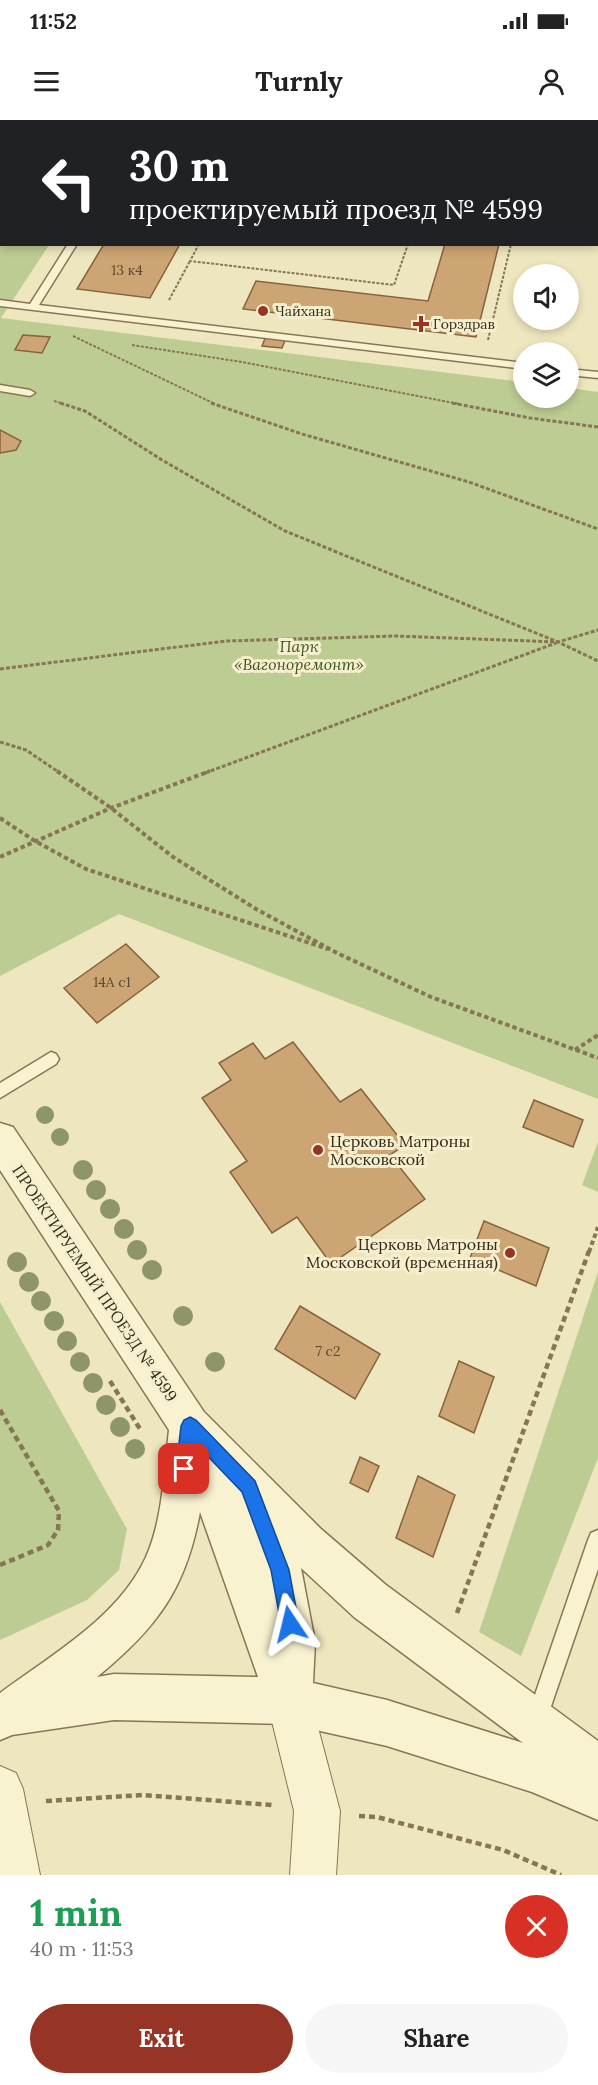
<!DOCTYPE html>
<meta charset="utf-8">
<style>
body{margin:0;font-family:Lora,serif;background:#f6f6f6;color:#222;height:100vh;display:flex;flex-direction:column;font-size:22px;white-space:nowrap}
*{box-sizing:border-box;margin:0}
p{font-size:20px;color:#767676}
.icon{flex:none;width:33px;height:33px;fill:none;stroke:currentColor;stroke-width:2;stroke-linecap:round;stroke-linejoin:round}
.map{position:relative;height:1755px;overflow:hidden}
.panel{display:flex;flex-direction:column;background:#fff;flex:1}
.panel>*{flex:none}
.guide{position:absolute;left:0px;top:0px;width:598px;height:126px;box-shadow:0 3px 9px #0003;background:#202124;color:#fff;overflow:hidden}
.buttons{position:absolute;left:513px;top:144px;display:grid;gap:12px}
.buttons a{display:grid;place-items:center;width:66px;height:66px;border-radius:50%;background:#fff;box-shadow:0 3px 9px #0003;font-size:30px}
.pin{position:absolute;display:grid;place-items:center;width:51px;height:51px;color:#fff;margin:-26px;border-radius:12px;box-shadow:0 3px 9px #0006}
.me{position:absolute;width:66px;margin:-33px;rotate:350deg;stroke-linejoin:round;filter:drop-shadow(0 0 4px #0008)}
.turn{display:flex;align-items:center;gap:21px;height:126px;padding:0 30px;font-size:27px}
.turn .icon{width:78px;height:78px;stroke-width:2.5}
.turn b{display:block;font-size:42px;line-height:51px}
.round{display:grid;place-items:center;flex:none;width:63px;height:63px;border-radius:32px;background:#f6f6f6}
.summary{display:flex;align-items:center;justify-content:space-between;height:102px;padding:0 30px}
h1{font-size:36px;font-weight:700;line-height:45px;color:#1e9e55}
.primary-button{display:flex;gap:12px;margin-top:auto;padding:12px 30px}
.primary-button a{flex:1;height:69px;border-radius:36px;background:#963426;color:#fff;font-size:24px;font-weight:700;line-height:69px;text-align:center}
.primary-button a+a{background:#f6f6f6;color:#222}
.status{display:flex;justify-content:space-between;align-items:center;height:42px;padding:0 30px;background:#fff;direction:ltr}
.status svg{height:16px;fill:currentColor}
header{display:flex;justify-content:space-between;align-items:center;height:78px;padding:0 30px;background:#fff;font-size:27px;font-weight:700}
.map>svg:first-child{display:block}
.green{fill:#bdcc92}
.building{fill:#cda473;stroke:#86633c;stroke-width:1.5}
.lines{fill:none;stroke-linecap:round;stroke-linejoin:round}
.service-casing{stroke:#867656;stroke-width:3}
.minor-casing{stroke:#867656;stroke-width:2}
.tertiary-casing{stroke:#867656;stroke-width:3}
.path-far3{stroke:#867656;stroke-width:2;stroke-dasharray:3 1.5;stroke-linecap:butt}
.path-far2{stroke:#867656;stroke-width:3;stroke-dasharray:4 2;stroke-linecap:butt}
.path-far1{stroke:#867656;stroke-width:4;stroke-dasharray:4.5 3;stroke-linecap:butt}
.path{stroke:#867656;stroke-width:4.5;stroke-dasharray:6 4;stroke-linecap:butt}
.service{fill:#f9f2d1;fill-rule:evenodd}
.minor{fill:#f9f2d1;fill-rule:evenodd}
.tertiary{fill:#f9f2d1;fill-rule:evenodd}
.tree{fill:#8e9568}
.route{fill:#1a73e8;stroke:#114b97;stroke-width:1.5}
.poi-dot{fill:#963426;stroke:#f6efcd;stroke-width:2}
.labels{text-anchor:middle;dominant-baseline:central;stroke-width:6;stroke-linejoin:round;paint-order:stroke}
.number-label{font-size:14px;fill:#5b4931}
.far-poi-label{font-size:14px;fill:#352b1b;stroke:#f6efcd;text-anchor:start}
.park-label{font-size:16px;font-style:italic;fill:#3f5222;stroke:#f6efcd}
.poi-label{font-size:16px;fill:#352b1b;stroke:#f6efcd;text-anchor:start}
.street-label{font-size:16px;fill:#352b1b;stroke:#f6efcd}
</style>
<div class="status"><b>11:52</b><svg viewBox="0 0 49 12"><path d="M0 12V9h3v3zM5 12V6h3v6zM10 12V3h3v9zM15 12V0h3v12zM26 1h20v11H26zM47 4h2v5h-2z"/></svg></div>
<header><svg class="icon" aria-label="menu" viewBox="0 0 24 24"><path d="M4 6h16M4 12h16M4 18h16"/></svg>Turnly<svg class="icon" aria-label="person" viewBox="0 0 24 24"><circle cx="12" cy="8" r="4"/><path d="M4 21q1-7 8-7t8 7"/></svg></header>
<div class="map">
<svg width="598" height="1755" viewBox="0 0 598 1755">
<rect width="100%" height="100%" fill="#eee6be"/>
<g class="green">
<path d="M 1,117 L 2,124 L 49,125 L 1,198 L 523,262 L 524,278 L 568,278 L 569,268 L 598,272 L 598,979 L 119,794 L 0,856 L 0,119 Z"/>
<path d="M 598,1022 L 598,1072 L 582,1065 Z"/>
<path d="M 598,1152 L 598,1338 L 521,1536 L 479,1512 Z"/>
<path d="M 0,1182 L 127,1409 L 119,1450 L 87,1480 L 0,1520 Z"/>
</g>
<g class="building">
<path d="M 464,0 L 530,0 L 463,2 Z"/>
<path d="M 104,124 L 180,124 L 150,178 L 77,169 Z"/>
<path d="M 445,124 L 499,124 L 476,217 L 243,189 L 256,161 L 428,181 Z"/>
<path d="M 23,215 L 50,217 L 42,233 L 15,230 Z"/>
<path d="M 266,216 L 286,218 L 282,228 L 262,226 Z"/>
<path d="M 0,310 L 21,321 L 16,330 L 0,333 Z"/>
<path d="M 126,824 L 159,857 L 97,903 L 64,868 Z"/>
<path d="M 293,922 L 340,982 L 361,969 L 405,1025 L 390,1035 L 425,1079 L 331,1144 L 297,1097 L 272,1113 L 230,1052 L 247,1041 L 202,978 L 231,960 L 219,943 L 253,923 L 265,939 Z"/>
<path d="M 534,980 L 583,1000 L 573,1027 L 523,1007 Z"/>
<path d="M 484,1101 L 549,1128 L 536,1166 L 470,1138 Z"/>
<path d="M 300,1186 L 380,1234 L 355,1279 L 275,1229 Z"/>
<path d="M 459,1241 L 494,1257 L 474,1313 L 439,1296 Z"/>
<path d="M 360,1337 L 379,1346 L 368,1372 L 350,1363 Z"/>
<path d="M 418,1356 L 455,1375 L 433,1437 L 396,1418 Z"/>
</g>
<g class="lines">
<defs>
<g id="service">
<path d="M 150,0 L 158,0 L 149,2 Z"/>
<rect x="0" y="41" width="2" height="4"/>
<path d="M 68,124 L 77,124 L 39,185 L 524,243 L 524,249 L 0,186 L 0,180 L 30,184 Z"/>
<path d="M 568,249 L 598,252 L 598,258 L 568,255 Z"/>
<path d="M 0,265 L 30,270 L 35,273 L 30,276 L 0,271 Z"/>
<path d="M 51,932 L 56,934 L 59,939 L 56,944 L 0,978 L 0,963 Z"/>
<path d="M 598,1410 L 598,1449 L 547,1598 L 544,1605 L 537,1608 L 530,1605 L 527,1598 L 588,1420 L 591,1413 Z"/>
</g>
<g id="minor">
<path d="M 289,1559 L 304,1566 L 311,1581 L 340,1691 L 336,1755 L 290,1755 L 294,1691 L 267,1581 L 274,1566 Z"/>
<path d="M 0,1646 L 16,1653 L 23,1669 L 40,1755 L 0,1755 Z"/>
</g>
<g id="tertiary">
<path d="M 54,0 L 72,0 L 54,2 Z"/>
<path d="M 0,79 L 2,79 L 0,93 Z"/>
<path d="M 0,1003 L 13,1007 L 204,1292 L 321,1409 L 386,1465 L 598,1621 L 598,1700 L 532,1672 L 387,1626 L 289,1604 L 114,1600 L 12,1615 L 0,1620 L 0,1573 C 51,1535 119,1497 146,1437 C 163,1399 164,1351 169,1310 L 0,1050 ZM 200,1392 L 258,1557 L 114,1554 L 97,1557 C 157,1508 186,1469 200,1392 ZM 301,1448 L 354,1497 L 523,1623 L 387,1580 L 313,1563 L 315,1522 Z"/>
</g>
</defs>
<use href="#service" class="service-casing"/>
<use href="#minor" class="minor-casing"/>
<use href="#tertiary" class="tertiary-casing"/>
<g class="path-far3">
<path d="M 0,120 L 2,118"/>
<path d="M 199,124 L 190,141 L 394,165 L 408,124"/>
<path d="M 169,180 L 190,141"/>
<path d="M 73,216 L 215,284"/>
<path d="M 488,220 L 511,124"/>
<path d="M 132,225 L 242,242 L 459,284"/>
<path d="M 538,229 L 557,232"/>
<path d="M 54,281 L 64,284"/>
</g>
<g class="path-far2">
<path d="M 60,283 L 85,291 L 162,340 L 285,411 L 558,522 L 598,541"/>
<path d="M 211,283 L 302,314 L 469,362 L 598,409"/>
<path d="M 452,283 L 530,298 L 598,307"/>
<path d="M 0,549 L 226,521 L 396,516 L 558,522 L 598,510"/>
<path d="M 0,622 L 26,630 L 60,653"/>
<path d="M 205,653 L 556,523"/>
</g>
<g class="path-far1">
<path d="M 57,651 L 111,688 L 173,737 L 256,789 L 337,833 L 431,877 L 598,938"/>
<path d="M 0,698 L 35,721 L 86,749 L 328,829"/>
<path d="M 0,737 L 111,688 L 210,651"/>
<path d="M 575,930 L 598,915"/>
<path d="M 589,1132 L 598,1107"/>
</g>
<g class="path">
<path d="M 110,1261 L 140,1309"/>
<path d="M 0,1290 L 59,1391 L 58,1410 L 48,1425 L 0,1445"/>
<path d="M 457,1493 L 589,1131"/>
<path d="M 46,1681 L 143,1675 L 272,1685"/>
<path d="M 359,1696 L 377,1697 L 503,1730 L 561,1755"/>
</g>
<use href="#service" class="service"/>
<use href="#minor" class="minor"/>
<use href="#tertiary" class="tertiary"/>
</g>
<g class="tree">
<circle cx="45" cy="995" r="9"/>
<circle cx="60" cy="1017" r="9"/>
<circle cx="83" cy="1050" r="10"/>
<circle cx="96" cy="1070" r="10"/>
<circle cx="110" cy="1089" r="10"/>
<circle cx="124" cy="1109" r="10"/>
<circle cx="137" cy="1130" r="10"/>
<circle cx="17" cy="1142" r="10"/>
<circle cx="152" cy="1150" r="10"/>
<circle cx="29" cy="1162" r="10"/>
<circle cx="41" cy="1181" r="10"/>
<circle cx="183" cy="1196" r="10"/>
<circle cx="54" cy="1201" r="10"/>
<circle cx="67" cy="1221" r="10"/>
<circle cx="80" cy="1242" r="10"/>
<circle cx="215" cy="1242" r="10"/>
<circle cx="93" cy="1263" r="10"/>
<circle cx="106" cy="1285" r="10"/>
<circle cx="120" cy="1307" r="10"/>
<circle cx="135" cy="1329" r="10"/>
</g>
<path class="route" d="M 190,1297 L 196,1300 L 255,1361 L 289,1450 L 299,1504 L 297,1510 L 290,1513 L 284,1510 L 281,1504 L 271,1450 L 242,1372 L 196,1324 L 191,1355 L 184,1358 L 178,1355 L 176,1349 L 181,1306 L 184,1300 Z"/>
<g class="poi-dot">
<circle cx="263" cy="191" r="6"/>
<path d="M418 195h6v6h6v6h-6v6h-6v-6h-6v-6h6z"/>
<circle cx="318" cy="1030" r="6"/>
<circle cx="510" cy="1133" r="6"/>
</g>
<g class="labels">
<g class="number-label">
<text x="127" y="150">13 к4</text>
<text x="112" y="862">14А с1</text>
<text x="328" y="1231">7 c2</text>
</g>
<g class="far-poi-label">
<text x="275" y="191">Чайхана</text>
<text x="433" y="204">Горздрав</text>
</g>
<g class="park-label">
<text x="299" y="526">Парк<tspan x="299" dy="18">«Вагоноремонт»</tspan></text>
</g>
<g class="poi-label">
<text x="330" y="1021">Церковь Матроны<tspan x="330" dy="18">Московской</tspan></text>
<text x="498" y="1124" text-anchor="end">Церковь Матроны<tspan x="498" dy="18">Московской (временная)</tspan></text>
</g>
<g class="street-label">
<text transform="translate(95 1163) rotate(56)">ПРОЕКТИРУЕМЫЙ ПРОЕЗД № 4599</text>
</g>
</g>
</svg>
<div class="buttons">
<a><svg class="icon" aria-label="sound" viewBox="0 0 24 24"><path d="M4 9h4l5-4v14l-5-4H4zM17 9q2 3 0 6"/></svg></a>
<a><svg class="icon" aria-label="layers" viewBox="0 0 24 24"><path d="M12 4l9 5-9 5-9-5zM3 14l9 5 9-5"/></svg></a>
</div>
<div class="pin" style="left:184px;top:1349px;background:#d93025"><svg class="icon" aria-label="arrive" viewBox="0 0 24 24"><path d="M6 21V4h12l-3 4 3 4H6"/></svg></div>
<svg class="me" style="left:290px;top:1504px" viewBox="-20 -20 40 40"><path d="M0-17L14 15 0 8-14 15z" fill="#1a73e8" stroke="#fff" stroke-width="4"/></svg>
<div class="guide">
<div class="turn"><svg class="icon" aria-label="left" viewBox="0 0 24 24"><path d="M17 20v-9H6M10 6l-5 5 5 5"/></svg><div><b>30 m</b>проектируемый проезд № 4599</div></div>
</div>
</div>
<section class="panel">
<div class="summary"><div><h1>1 min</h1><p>40 m · 11:53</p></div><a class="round" style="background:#d93025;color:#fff"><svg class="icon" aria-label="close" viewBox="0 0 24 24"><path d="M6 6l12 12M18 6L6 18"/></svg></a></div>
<div class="primary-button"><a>Exit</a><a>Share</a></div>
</section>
